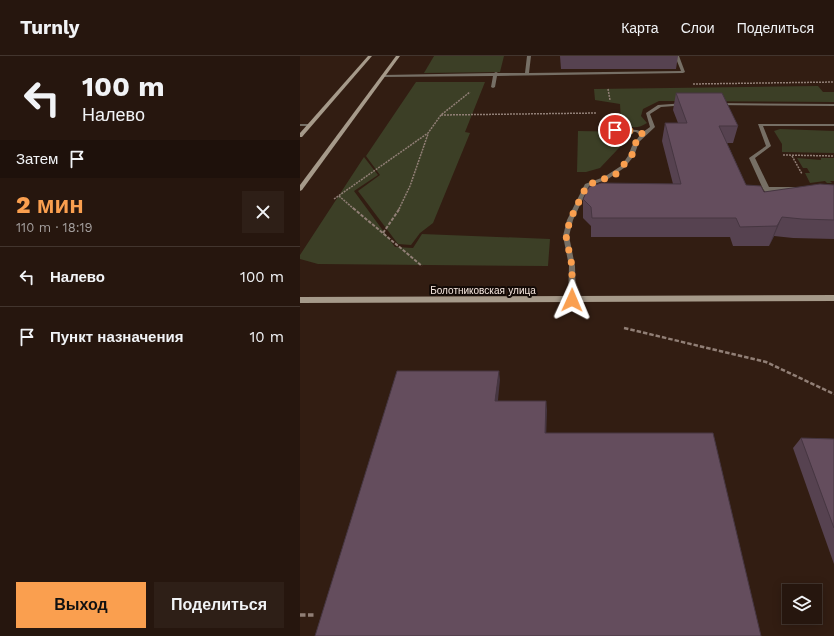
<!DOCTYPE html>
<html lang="ru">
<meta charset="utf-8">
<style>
body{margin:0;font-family:"Work Sans",sans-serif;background:#2e1f17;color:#f1f3f6;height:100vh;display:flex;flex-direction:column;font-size:15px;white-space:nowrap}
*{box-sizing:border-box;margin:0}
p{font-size:13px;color:#a49f9e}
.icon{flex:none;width:22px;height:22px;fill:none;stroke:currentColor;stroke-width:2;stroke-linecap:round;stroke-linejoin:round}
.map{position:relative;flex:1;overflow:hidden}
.details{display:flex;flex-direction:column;background:#26160e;width:300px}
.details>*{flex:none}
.hud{background:#26160e;color:#f1f3f6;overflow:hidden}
.tools{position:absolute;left:482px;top:528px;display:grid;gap:8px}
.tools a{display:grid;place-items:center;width:40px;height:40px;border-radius:0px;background:#26160e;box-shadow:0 2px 10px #0003,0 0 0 1px #42352e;font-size:20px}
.pin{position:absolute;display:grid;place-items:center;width:34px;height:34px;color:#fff;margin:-17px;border:2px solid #fff;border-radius:50%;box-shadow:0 1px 4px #0007}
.me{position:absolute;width:44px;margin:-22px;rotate:1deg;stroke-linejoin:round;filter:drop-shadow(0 0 3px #0008)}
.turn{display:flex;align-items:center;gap:14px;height:84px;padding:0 16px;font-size:18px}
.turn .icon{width:52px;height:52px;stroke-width:2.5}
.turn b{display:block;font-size:28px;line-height:34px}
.then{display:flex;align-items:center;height:38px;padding:0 16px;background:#0003;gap:8px;font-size:15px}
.round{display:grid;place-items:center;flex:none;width:42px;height:42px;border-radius:0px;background:#2e1f17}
.summary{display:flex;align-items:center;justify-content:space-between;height:68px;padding:0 16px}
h1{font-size:24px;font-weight:800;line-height:30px;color:#fa9f4f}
.primary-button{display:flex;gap:8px;margin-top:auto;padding:8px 16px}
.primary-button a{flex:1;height:46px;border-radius:0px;background:#fa9f4f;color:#111;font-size:16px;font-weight:800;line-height:46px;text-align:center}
.primary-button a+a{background:#2e1f17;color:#f1f3f6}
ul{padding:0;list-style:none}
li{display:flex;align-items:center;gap:12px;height:60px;padding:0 16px;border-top:1px solid #42352e}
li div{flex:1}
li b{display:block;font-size:15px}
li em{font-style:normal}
header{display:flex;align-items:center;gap:24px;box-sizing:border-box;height:56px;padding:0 20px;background:#26160e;border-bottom:1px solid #42352e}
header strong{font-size:19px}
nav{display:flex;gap:22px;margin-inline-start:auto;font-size:14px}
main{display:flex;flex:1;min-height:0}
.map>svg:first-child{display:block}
.green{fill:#3c3f26}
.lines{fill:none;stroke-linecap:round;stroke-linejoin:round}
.path-far3{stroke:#917f76;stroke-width:1.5;stroke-dasharray:2 1;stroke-linecap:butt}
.path-far2{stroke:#917f76;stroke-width:2;stroke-dasharray:3.5 1.5;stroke-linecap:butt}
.path-far1{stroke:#917f76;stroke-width:2.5;stroke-dasharray:4.5 2;stroke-linecap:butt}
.path{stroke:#917f76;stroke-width:3.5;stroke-dasharray:5.5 2.5;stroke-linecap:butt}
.lane{fill:#766f65;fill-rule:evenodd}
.secondary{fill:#a69a8a;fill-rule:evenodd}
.wall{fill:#564250}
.shaded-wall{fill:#463641}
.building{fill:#644d5d;stroke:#463641}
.route{stroke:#fa9f4f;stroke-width:7;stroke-dasharray:0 12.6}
.labels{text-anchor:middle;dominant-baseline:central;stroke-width:4;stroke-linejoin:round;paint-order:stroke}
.street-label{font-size:10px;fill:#f7e8e0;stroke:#130a06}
</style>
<header>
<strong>Turnly</strong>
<nav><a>Карта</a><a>Слои</a><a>Поделиться</a></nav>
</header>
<main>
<section class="details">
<div class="hud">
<div class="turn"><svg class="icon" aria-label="left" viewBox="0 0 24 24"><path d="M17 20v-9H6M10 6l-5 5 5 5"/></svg><div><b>100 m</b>Налево</div></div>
<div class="then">Затем<svg class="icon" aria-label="arrive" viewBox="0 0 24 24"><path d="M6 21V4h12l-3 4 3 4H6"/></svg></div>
</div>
<div class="summary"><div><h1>2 мин</h1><p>110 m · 18:19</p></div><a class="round"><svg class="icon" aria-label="close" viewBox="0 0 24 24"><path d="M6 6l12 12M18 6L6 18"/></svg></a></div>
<ul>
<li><svg class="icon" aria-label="left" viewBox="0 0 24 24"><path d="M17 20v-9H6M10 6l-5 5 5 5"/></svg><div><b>Налево</b></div><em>100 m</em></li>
<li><svg class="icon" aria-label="arrive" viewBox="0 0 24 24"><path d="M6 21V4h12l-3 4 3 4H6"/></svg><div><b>Пункт назначения</b></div><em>10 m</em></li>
</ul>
<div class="primary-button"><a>Выход</a><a>Поделиться</a></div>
</section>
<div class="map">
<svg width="534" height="580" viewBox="0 0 534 580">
<rect width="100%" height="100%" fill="#321d12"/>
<g class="green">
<path d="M 134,0 L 204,0 L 200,16 L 124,17 Z"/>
<path d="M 116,26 L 185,26 L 165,76 L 170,77 L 133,167 L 120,177 L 111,189 L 98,188 L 58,135 L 80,119 L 66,100 Z"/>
<path d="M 518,30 L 523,36 L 534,36 L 534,46 L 359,45 L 343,53 L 341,60 L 347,67 C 338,73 330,73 321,65 L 320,48 L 295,44 L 294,33 Z"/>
<path d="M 480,73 L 534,75 L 534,97 L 482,96 L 482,88 L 474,75 Z"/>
<path d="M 278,75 L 334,76 L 300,112 L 286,116 L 277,116 Z"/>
<path d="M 64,101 L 78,119 L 54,135 L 95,191 L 113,192 L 122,178 L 250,183 L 248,210 L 18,208 L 0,203 L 0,199 Z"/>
<path d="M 497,102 L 521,104 L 521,102 L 534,102 L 534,125 L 530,125 L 532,127 L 527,127 L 525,125 L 510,127 L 505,117 L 510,117 L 507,112 L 503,112 Z"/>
</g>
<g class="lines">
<g class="path-far3">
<path d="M 393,28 L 534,26"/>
<path d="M 308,33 L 310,44"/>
<path d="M 141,59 L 297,57"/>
<path d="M 483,99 L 534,100"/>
<path d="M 492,100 L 502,118"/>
<path d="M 39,140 L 54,153"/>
<path d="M 34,143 L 128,77 L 141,59 L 170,36"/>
<path d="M 99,153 L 110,130 L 128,78"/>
</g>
<g class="path-far2">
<path d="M 53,152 L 122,210"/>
<path d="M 83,177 L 100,152"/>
</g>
<path class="path-far1" d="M 324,272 L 466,306 L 534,338"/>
<path class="path" d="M 0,559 L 14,559"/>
<g class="lane">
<path d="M 227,0 L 231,0 L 229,17 L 381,15 L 375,0 L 379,0 L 385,16 L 383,17 L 197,20 L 195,31 L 193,32 L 191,31 L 193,20 L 83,21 L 81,20 L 83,19 L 194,17 L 196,16 L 198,17 L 225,17 Z"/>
<path d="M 385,47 L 387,48 L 387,49 L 361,51 L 350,58 L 355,71 L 339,86 L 334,100 L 324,112 L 308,123 L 289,130 L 273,164 L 269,180 L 275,210 L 276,244 L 272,247 L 269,246 L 268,244 L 269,210 L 263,180 L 267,164 L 285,128 L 304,121 L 321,110 L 328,100 L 332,90 L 340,79 L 336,76 L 313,75 L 311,59 L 313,58 L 315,59 L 317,73 L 337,74 L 343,76 L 350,71 L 346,57 L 358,49 Z"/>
<path d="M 414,47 L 534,48 L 534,50 L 416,49 L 414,48 Z"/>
<path d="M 0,68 L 9,68 L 11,69 L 9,70 L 0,70 Z"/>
<path d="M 458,68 L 534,68 L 534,70 L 463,70 L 471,90 L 455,102 L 469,131 L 495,131 L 497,132 L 497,134 L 470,135 L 470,137 L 466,137 L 463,133 L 449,102 L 466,90 Z"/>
</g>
<g class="secondary">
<path d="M 68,0 L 72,0 L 2,81 L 0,81 L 0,77 Z"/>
<path d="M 96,0 L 100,0 L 2,134 L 0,135 L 0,129 Z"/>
<path d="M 534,239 L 534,245 L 0,247 L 0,241 Z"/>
</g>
</g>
<g class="wall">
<path d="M 260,0 L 378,0 L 376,13 L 261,13 Z"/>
<path d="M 376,37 L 438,70 L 433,87 L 427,87 L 446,129 L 464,136 L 534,129 L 534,183 L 493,182 L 474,180 L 469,190 L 433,190 L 430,181 L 291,181 L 291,170 L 283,162 L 283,143 L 373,128 L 362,85 L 365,67 L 378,67 L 373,54 Z"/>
<path d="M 501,382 L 534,383 L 534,508 L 493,392 Z"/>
</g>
<g class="shaded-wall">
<path d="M 482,161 L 474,180 L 469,190 L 477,170 Z"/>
<path d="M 199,315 L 200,324 L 197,354 L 195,345 Z"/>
<path d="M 246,345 L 247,354 L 246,385 L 245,377 Z"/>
</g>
<g class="building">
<path d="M 376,37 L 422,37 L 438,70 L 419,70 L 446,129 L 461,130 L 464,136 L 520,128 L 534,129 L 534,164 L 502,163 L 482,161 L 477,170 L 440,171 L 436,162 L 292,162 L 291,151 L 283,143 L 289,131 L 301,127 L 381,128 L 365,67 L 387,67 Z"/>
<path d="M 97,315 L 199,315 L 195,345 L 246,345 L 245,377 L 413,377 L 461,580 L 15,580 Z"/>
<path d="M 501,382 L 534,383 L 534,472 Z"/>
</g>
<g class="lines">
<path class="route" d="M 272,244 L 272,210 L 266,180 L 270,164 L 287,129 L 315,119 L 332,99 L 334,89 L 343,78 L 337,75 L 315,74"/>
</g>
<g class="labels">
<g class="street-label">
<text x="183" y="234">Болотниковская улица</text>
</g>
</g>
</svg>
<div class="tools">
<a><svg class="icon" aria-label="layers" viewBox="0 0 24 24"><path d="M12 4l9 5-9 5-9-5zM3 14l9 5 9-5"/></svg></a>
</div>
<div class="pin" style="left:315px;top:74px;background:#d93025"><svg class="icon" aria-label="arrive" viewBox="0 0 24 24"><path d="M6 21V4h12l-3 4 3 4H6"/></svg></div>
<svg class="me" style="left:272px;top:244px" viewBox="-20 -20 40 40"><path d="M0-17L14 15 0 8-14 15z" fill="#fa9f4f" stroke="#fff" stroke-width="4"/></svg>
</div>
</main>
